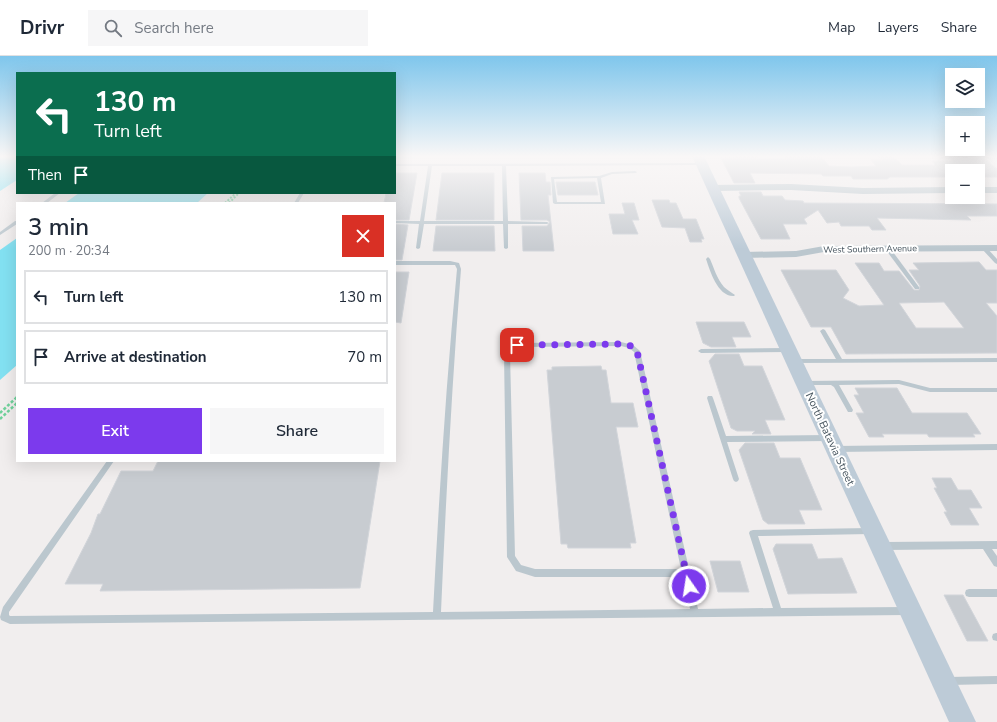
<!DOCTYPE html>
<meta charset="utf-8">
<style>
body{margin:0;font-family:"Nunito Sans",sans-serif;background:#f6f6f7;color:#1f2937;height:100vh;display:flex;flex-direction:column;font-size:15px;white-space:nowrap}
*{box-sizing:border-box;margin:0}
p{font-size:13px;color:#747a83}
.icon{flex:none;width:22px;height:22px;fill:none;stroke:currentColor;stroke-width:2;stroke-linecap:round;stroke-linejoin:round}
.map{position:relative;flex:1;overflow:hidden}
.drawer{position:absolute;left:16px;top:146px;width:380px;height:260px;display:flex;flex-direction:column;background:#fff;border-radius:0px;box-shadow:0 4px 16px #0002}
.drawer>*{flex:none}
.banner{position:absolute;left:16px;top:16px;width:380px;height:122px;border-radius:0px;box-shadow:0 4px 16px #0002;background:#0b6e4f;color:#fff;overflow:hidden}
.tools{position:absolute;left:945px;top:12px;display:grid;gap:8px}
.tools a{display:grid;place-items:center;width:40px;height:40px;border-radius:0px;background:#fff;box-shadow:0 4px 16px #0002;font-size:20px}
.pin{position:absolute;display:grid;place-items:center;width:34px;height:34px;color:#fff;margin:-17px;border-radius:8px;box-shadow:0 2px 6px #0006}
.me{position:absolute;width:44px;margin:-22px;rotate:347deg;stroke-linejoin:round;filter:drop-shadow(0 0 3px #0008)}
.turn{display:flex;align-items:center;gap:14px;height:84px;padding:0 12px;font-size:18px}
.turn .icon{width:52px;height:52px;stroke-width:2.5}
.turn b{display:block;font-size:28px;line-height:34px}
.then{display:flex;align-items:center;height:38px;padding:0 12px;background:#0003;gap:8px;font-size:15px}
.round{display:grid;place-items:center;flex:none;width:42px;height:42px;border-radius:0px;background:#f6f6f7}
.summary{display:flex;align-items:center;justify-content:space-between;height:68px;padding:0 12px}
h1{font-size:24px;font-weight:600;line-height:30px}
.button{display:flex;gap:8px;margin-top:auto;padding:8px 12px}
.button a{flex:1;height:46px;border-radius:0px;background:#7c3aed;color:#fff;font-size:16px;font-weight:600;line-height:46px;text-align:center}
.button a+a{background:#f6f6f7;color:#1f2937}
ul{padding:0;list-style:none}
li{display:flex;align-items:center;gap:12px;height:54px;margin:0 8px 6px;padding:0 4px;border:2px solid #e0e1e3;border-radius:0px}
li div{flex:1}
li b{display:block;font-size:15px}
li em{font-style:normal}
header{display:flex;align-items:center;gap:24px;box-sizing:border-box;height:56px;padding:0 20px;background:#fff;border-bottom:1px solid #e0e1e3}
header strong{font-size:19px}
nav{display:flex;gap:22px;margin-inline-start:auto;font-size:14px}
.search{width:280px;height:36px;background:#f6f6f7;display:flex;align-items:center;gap:10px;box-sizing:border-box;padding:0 14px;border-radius:0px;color:#747a83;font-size:15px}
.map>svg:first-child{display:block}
.water{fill:#83e1f2}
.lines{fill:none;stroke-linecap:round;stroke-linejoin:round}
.stream{stroke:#83e1f2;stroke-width:3}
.building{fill:#c8ccd1;stroke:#d2d5da;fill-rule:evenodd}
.path-far1{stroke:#6fd29b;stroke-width:2;stroke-dasharray:2 1.5;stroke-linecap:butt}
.path{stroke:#6fd29b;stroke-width:2.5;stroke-dasharray:3 2;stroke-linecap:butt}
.service{fill:#bbc7ce;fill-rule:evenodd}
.minor{fill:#bbc7ce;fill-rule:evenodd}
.secondary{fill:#bdcbd7;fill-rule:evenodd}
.route{stroke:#7c3aed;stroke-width:7;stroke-dasharray:0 12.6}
.labels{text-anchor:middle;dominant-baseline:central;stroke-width:4;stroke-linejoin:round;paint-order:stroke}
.far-street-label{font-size:9px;fill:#45535d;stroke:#fff}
.street-label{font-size:11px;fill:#45535d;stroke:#fff}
</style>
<header>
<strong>Drivr</strong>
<div class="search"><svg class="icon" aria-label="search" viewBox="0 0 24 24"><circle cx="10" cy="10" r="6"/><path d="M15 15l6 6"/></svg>Search here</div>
<nav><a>Map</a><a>Layers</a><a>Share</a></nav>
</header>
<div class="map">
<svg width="997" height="666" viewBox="0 0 997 666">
<rect width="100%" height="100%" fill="#f1eeee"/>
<g class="water">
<path d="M 0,100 L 17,100 L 17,124 L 0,135 Z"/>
<path d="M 79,137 L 208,137 L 197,147 L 65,147 Z"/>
<path d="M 17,182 L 17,309 L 0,324 L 0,194 Z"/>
</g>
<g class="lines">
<path class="stream" d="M 395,100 L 414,100"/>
</g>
<g class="building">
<path d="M 735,100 L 756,100 L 757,102 L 785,102 L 784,100 L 821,100 L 829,110 L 851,111 L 876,110 L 871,104 L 882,104 L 878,100 L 893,100 L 902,109 L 935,109 L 932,105 L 952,105 L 947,100 L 966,100 L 968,102 L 984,102 L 997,113 L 997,121 L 978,121 L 978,115 L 952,115 L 952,129 L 945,121 L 890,121 L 887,123 L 853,123 L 851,120 L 823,120 L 821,118 L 750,117 L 755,127 L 734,127 L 721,102 L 736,101 Z"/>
<path d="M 395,117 L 417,117 L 409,164 L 395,164 L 395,147 L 384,147 L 386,137 L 395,137 Z"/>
<path d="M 442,117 L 494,117 L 494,164 L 436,164 Z"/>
<path d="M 519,117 L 545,117 L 546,126 L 550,126 L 551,139 L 548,139 L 554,195 L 523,195 L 522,170 L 547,170 L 550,166 L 547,164 L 521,164 Z"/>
<path d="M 556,126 L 595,126 L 598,139 L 558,139 Z"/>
<path d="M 739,136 L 761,136 L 763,140 L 782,140 L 785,144 L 803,145 L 804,147 L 997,148 L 997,160 L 967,160 L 971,164 L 877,162 L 886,174 L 872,174 L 869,170 L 841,170 L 839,166 L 827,167 L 818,154 L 804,163 L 807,168 L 783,168 L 790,183 L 761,183 L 739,142 L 739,140 L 741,140 Z"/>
<path d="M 652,144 L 669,144 L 670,147 L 676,147 L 683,163 L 696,163 L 704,183 L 701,183 L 702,186 L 690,186 L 685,172 L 662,171 Z"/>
<path d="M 622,147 L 634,147 L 639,164 L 632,164 L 638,178 L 613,178 L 609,158 L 625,158 Z"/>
<path d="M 395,168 L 408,169 L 402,204 L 395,204 Z"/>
<path d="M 436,170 L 494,170 L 495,195 L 433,195 Z"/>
<path d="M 979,206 L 986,214 L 997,214 L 997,247 L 986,247 L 997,260 L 997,297 L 846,298 L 831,271 L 811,271 L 781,214 L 836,214 L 849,234 L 843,242 L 859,250 L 884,249 L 855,207 L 879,207 L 884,215 L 899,215 L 914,234 L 919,234 L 920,230 L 909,214 L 919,214 L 913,207 ZM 944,246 L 964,272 L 916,272 L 899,247 Z"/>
<path d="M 395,216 L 409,216 L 401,267 L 395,266 Z"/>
<path d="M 696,266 L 744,266 L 751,281 L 732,281 L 736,291 L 711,291 L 703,287 Z"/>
<path d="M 715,298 L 739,298 L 744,310 L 762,310 L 785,364 L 765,364 L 771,378 L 752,378 L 755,375 L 737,375 L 731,372 L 709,305 Z"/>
<path d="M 601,310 L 602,314 L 606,314 L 611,347 L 633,347 L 638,371 L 616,371 L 636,487 L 630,487 L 631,492 L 568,492 L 567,488 L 561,488 L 547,314 L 552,314 L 552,311 Z"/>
<path d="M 855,332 L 897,332 L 912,357 L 967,357 L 981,378 L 973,378 L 975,381 L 929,381 L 927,378 L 882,378 L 884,381 L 869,381 L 856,357 L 864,357 L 854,339 L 859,339 Z"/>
<path d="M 745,387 L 774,387 L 780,402 L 800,402 L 822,454 L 799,454 L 805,468 L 768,468 L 763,464 L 739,394 Z"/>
<path d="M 158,405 L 380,405 L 360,532 L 100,535 L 103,528 L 65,528 L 91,477 L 98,458 L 100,458 L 121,415 L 153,415 Z"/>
<path d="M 932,422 L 951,422 L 958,434 L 971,434 L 982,452 L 969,452 L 979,469 L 951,469 L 944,456 L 947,456 L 934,432 L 937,432 Z"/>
<path d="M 776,488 L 812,488 L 818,503 L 842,502 L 857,537 L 788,538 L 773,493 Z"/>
<path d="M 710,505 L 740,505 L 749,536 L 718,536 Z"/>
<path d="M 944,539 L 963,539 L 988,585 L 967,585 Z"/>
</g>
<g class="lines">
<g class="path-far1">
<path d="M 225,147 L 236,137"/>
<path d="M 229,147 L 239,137"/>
</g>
<g class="path">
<path d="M 0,357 L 17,341"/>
<path d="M 0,363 L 17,347"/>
</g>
<g class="service">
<path d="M 702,107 L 703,107 L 703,109 L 506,110 L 508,165 L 547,166 L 549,167 L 547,168 L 508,168 L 508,192 L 506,193 L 504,192 L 503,168 L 424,168 L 420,192 L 418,193 L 416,192 L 419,168 L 395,167 L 395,165 L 420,165 L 428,110 L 395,110 L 395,108 ZM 432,110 L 502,110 L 503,165 L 424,165 Z"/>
<path d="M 635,115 L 637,116 L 636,117 L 612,118 L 601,122 L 605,148 L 555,148 L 553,147 L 551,121 L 599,120 L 612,116 ZM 597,122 L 601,146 L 557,146 L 554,123 Z"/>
<path d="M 55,137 L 60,137 L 47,147 L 42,147 Z"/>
<path d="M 300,137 L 304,137 L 298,147 L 294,147 Z"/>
<path d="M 15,165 L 17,165 L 17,168 L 0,179 L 0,176 Z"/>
<path d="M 982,191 L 986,191 L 997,203 L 997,208 L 995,207 L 982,193 Z"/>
<path d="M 886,192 L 890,192 L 919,231 L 919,233 L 915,233 L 886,194 Z"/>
<path d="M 708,201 L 710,203 C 714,212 717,223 724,231 C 727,234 731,236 735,239 L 734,240 C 718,241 710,215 706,203 Z"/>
<path d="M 395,205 L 450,205 L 459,207 L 461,213 C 452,327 446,441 441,556 L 690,553 L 683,521 L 535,521 L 516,515 L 507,501 L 504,298 C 508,291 509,290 517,287 L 621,286 L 633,289 L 640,295 L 698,553 L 773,552 L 749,477 L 750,475 L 753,474 L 870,472 L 873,473 L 874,475 L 873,477 L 870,478 L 758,480 L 781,552 L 906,551 L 909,552 L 910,555 L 909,558 L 906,559 L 10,568 L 1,564 L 0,561 L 3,551 L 107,405 L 114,405 L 9,556 L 9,559 L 10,560 L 433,556 C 439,441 446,327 457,213 L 455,209 L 395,209 ZM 621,290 L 629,292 L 634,296 L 681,513 L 535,513 L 521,509 L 515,500 L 510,298 L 512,293 L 518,291 Z"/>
<path d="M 823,273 L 825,274 L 842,303 L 997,302 L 997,306 L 793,307 L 792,305 L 795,303 L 836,303 L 820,275 Z"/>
<path d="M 787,292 L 790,294 L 787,296 L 701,297 L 698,295 L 701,293 Z"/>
<path d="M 899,324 L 930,332 L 997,332 L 997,336 L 930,336 L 899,328 L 839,329 L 853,354 L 852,356 L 848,356 L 834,331 L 831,329 L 803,329 L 802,327 L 803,325 L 805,325 Z"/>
<path d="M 708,340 L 712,340 L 713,342 L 726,380 L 827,379 L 829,380 L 830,382 L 829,384 L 827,385 L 727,386 L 739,423 L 738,425 L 736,426 L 734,425 L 733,423 L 707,342 Z"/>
<path d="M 997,388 L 997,394 L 836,396 L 834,395 L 833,393 L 834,391 L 836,390 Z"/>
<path d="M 997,485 L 997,493 L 992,493 L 997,500 L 997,511 L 994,510 L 983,493 L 885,494 L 882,493 L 881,490 L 882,487 L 885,486 Z"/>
<path d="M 969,533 L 997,533 L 997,541 L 969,541 L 966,540 L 965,537 L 966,534 Z"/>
<path d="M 996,577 L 997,577 L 997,585 L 993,584 L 992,581 L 993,578 Z"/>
<path d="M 997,620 L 997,628 L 949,629 L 946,628 L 945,625 L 946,622 L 949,621 Z"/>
</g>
<g class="minor">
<path d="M 791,128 L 863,132 L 952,131 L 952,137 L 863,138 L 791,134 L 713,135 L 708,132 L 713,129 Z"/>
<rect x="978" y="131" width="19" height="6"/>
<path d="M 997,189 L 997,195 L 824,196 L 796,201 L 744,202 L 739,199 L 744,196 L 796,195 L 824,190 Z"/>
</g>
<path class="secondary" d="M 692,100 L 704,100 L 976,666 L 949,666 Z"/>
</g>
<linearGradient id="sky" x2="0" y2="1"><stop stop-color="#7fc6ec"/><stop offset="0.52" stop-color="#f9f7f7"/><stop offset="1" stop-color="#f9f7f7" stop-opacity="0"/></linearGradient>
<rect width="997" height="193" fill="url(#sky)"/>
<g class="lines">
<path class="route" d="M 517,289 L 621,288 L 631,290 L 637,295 L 689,530"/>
</g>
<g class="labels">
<g class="far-street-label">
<text transform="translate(870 193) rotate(-1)">West Southern Avenue</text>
</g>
<g class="street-label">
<text transform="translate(830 383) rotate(65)">North Batavia Street</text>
</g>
</g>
</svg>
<div class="tools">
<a><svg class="icon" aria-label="layers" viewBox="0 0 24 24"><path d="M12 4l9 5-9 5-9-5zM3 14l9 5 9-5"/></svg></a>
<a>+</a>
<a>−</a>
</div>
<div class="pin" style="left:517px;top:289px;background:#d93025"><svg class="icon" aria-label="arrive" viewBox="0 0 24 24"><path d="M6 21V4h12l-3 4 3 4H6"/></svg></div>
<svg class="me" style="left:689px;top:530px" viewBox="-20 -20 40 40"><circle r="17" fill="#7c3aed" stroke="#fff" stroke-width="3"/><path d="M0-11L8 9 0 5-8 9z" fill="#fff"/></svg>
<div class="banner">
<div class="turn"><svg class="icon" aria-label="left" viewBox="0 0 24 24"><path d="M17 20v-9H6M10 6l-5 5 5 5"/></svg><div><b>130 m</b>Turn left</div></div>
<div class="then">Then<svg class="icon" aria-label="arrive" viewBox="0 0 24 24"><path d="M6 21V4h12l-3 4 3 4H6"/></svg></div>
</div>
<section class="drawer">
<div class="summary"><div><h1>3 min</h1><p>200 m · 20:34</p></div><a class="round" style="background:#d93025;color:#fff"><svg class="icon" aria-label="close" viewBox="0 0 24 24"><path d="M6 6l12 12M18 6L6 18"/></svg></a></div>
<ul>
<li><svg class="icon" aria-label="left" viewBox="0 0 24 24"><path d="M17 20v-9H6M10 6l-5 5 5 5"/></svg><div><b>Turn left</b></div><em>130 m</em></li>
<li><svg class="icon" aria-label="arrive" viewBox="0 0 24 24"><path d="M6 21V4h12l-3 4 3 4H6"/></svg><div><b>Arrive at destination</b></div><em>70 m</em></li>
</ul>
<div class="button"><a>Exit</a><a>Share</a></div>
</section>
</div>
